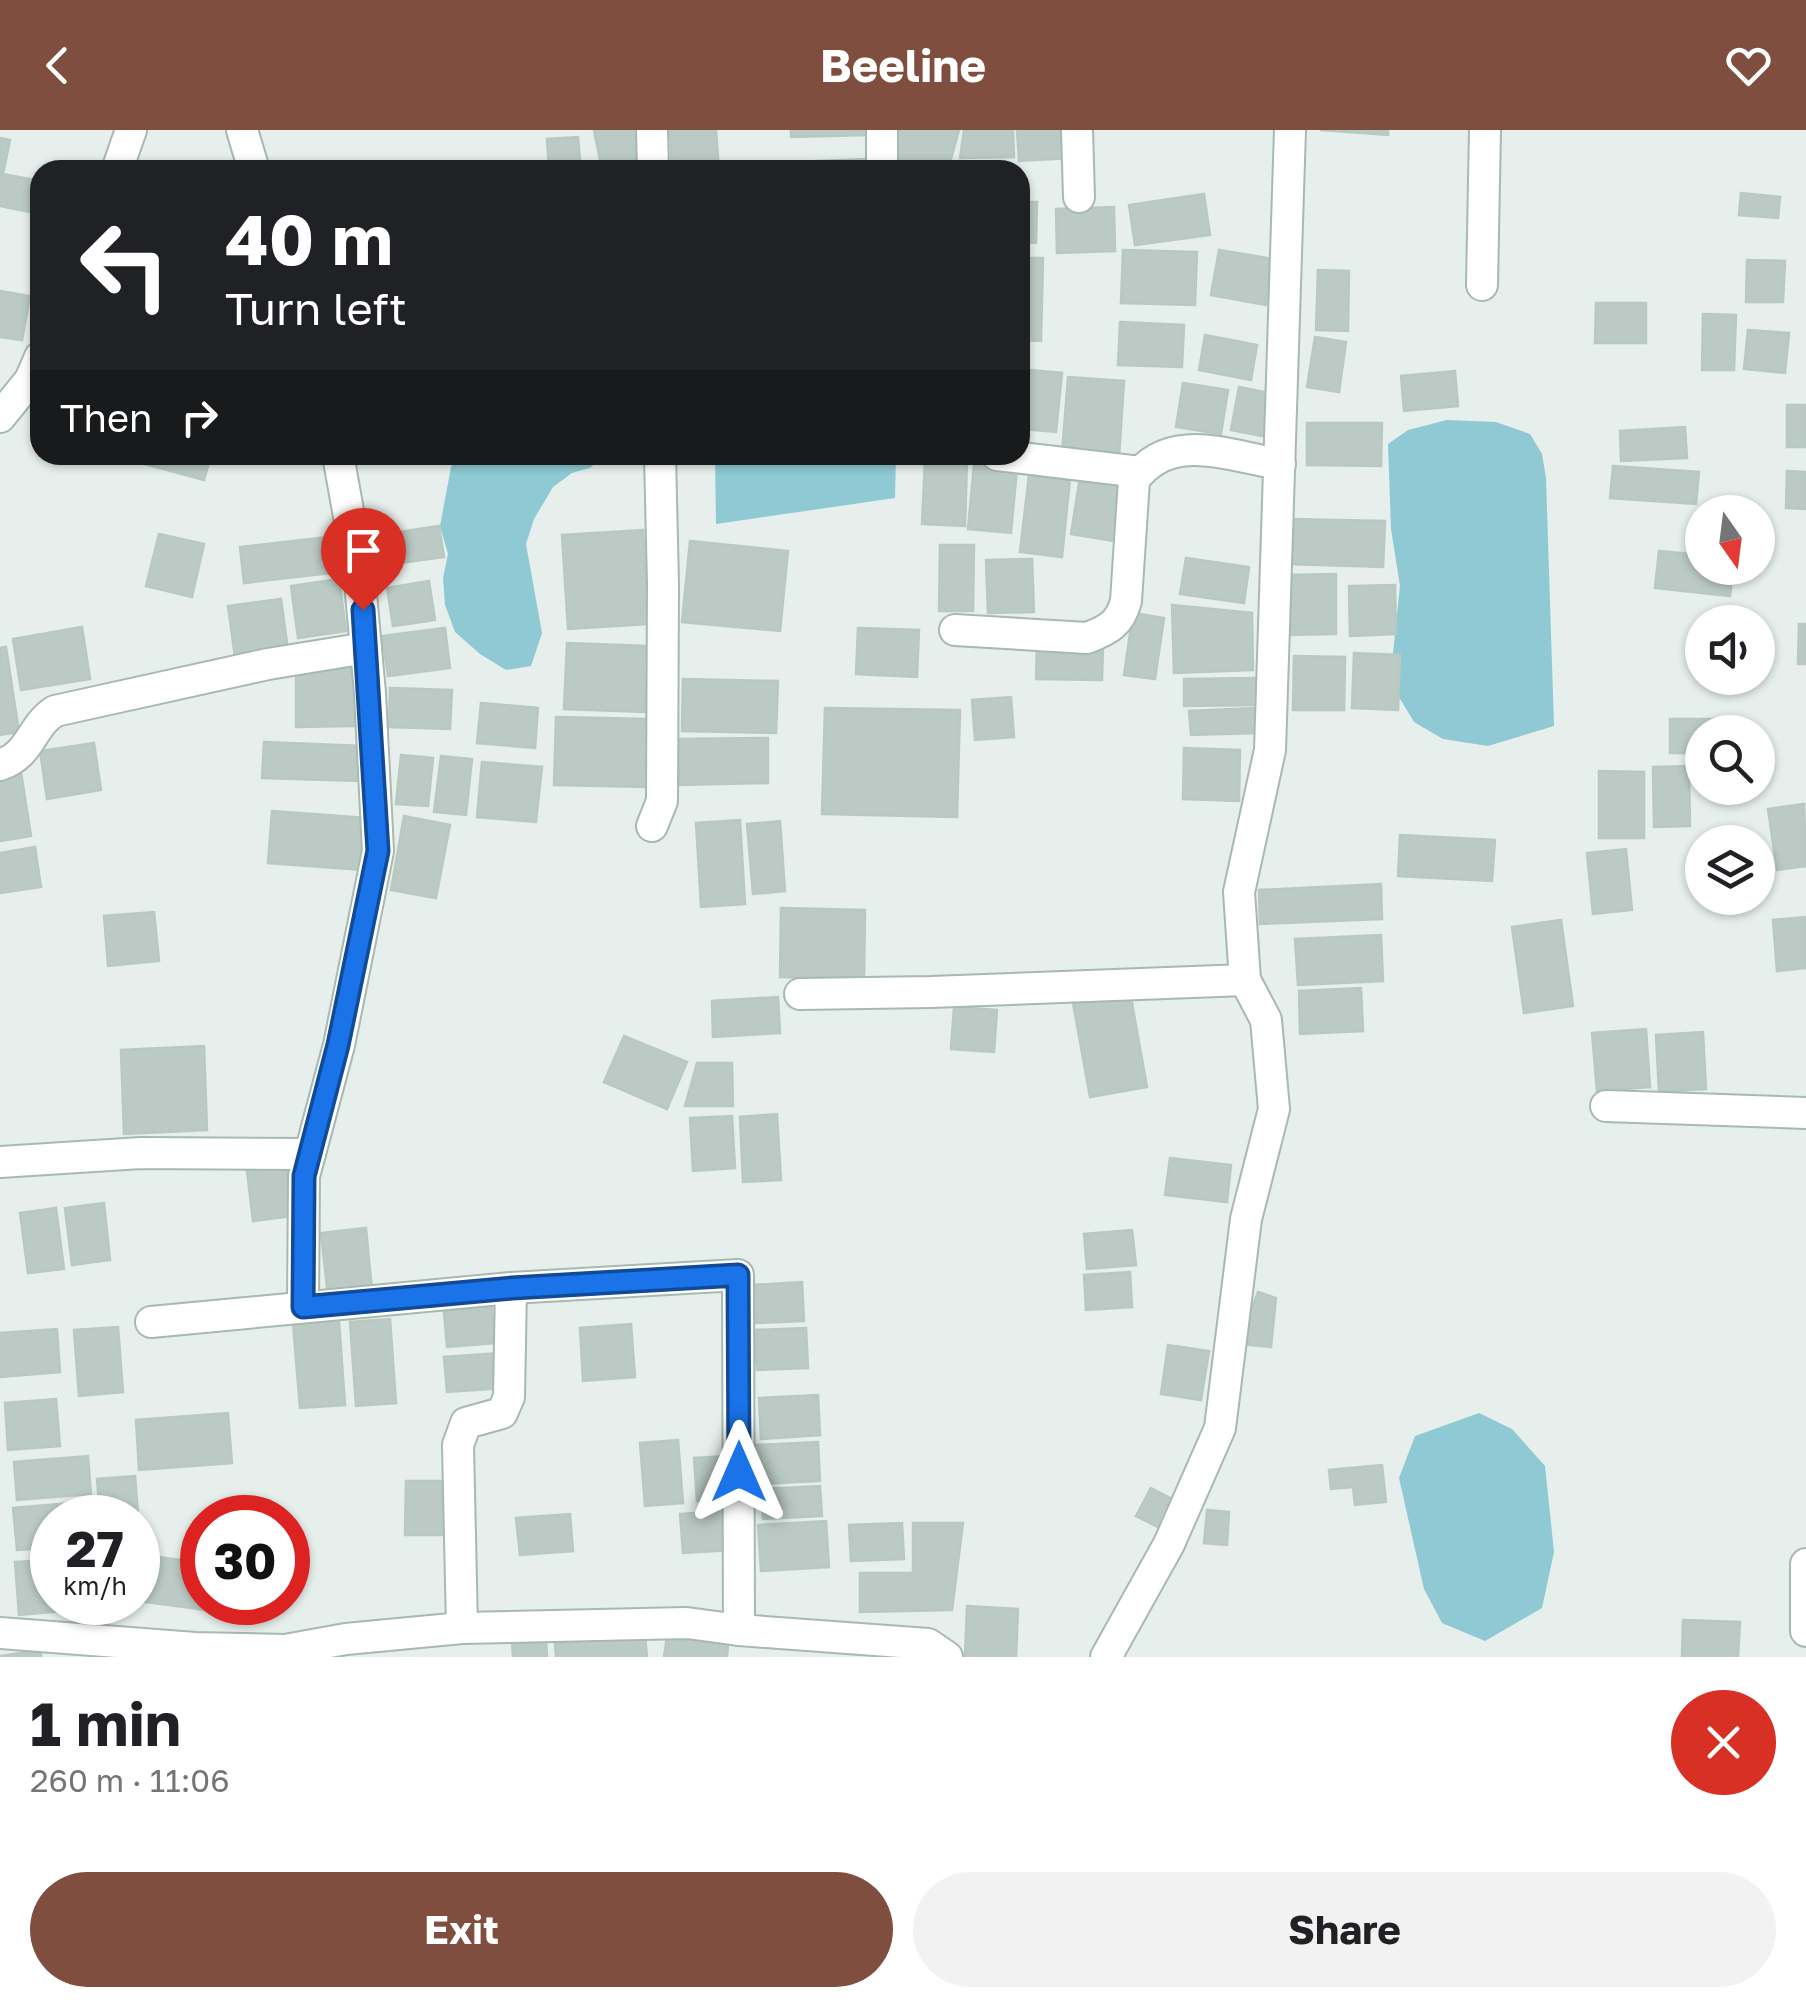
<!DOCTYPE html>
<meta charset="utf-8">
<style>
body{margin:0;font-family:"Golos Text",sans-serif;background:#f2f2f2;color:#202124;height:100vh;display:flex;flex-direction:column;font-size:38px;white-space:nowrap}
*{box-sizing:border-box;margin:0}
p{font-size:32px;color:#757577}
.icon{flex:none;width:55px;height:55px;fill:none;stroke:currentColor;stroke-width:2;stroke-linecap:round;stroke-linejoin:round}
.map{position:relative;height:1527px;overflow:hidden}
.sheet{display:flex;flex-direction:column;background:#fff;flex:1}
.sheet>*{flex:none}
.hud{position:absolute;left:30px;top:30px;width:1000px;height:305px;border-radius:30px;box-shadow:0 2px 8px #0004;background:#202124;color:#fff;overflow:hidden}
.needle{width:65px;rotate:166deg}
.buttons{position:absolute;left:1685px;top:365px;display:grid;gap:20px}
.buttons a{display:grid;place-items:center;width:90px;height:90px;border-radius:50%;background:#fff;box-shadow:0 2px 8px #0004;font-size:50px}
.speed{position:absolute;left:30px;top:1365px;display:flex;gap:20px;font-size:50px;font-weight:700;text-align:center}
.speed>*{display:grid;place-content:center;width:130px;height:130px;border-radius:50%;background:#fff;box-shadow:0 2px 8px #0004;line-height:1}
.speed small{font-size:25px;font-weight:400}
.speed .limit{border:15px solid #d22;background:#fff;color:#111}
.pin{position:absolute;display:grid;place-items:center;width:85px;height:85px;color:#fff;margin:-102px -42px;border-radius:50% 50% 50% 0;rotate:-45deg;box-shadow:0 0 10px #0007}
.pin .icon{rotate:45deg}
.me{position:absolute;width:110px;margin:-55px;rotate:0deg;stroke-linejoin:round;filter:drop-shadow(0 0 8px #0008)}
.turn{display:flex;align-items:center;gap:35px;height:210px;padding:0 30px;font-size:45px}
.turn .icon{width:130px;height:130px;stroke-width:2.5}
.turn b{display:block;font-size:70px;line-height:85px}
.then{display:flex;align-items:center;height:95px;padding:0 30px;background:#0003;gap:20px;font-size:38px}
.round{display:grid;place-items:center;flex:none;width:105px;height:105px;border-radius:52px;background:#f2f2f2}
.headline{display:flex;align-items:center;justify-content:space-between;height:170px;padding:0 30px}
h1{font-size:60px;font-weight:700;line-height:75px}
.cta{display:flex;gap:20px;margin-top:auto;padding:20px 30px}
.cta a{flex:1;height:115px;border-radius:60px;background:#7f4e3f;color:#fff;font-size:40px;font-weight:700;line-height:115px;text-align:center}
.cta a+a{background:#f2f2f2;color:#202124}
header{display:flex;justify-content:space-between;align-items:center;height:130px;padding:0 30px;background:#7f4e3f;color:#fff;font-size:45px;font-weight:700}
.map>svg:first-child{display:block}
.water{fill:#8ec9d4}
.building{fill:#bbcac4;stroke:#b8c9c2;stroke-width:2.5}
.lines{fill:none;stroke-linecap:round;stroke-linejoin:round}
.minor-casing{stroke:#a8b8b2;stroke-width:34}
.tertiary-casing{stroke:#a8b8b2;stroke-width:34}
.minor{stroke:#fff;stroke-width:30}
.tertiary{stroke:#fff;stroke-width:30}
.route-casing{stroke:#114b97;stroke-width:25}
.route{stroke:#1a73e8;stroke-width:18}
</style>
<header><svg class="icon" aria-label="back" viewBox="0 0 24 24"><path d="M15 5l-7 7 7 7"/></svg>Beeline<svg class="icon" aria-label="heart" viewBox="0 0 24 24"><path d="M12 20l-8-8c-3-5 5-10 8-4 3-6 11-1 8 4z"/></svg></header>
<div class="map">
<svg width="1806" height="1527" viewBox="0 0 1806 1527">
<rect width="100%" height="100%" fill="#e6efeb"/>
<g class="water">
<path d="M 1447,290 L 1496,292 L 1530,304 L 1542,324 L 1546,348 L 1554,596 L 1488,616 L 1443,609 L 1414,592 L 1390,552 L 1400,456 L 1391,399 L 1388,314 L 1408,300 Z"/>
<path d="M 458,325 L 604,325 L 590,338 L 572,343 L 553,357 L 534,389 L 526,414 L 542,503 L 531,536 L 506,540 L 480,524 L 455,502 L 445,475 L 443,448 L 448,424 L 440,396 L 451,337 Z"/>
<path d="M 715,325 L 896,325 L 895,368 L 716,394 Z"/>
<path d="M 1479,1283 L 1512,1299 L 1545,1336 L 1554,1422 L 1542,1478 L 1485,1511 L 1442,1493 L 1424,1459 L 1399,1348 L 1415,1306 Z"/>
</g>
<g class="building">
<path d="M 594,0 L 637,0 L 645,40 L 602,40 Z"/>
<path d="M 670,0 L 716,0 L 719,40 L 672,40 Z"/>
<path d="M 791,0 L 869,0 L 869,5 L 791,7 Z"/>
<path d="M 886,0 L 959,0 L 951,29 L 887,30 Z"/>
<path d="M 964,0 L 1013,0 L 1014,27 L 960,28 Z"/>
<path d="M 1017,0 L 1068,0 L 1070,28 L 1019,31 Z"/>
<path d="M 1320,0 L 1388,0 L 1388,5 Z"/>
<path d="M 578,7 L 581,40 L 549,40 L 547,9 Z"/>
<path d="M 0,8 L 10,10 L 3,44 L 40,51 L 40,84 L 0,76 Z"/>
<path d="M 869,29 L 869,40 L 794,40 L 794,32 Z"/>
<path d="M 1741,63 L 1780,67 L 1778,88 L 1739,85 Z"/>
<path d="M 1204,64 L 1210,105 L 1135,115 L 1129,75 Z"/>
<path d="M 1020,72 L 1037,72 L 1036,113 L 1020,112 Z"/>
<path d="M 1114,77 L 1115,121 L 1057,123 L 1056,79 Z"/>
<path d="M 1123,120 L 1197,122 L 1195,175 L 1121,173 Z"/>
<path d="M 1219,120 L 1274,129 L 1266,175 L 1211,165 Z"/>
<path d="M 1020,128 L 1043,128 L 1041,211 L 1020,210 Z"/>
<path d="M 1747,130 L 1785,131 L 1783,172 L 1746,172 Z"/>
<path d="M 1318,140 L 1349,141 L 1348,201 L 1316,200 Z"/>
<path d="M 0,161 L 30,166 L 22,210 L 0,207 Z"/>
<path d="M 1596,173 L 1646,173 L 1646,213 L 1595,213 Z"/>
<path d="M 1703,184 L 1736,185 L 1734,240 L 1702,240 Z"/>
<path d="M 1120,192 L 1184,195 L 1182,237 L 1118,235 Z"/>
<path d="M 1748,200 L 1789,203 L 1785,243 L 1744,239 Z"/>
<path d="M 1205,205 L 1257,215 L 1251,250 L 1199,240 Z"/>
<path d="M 1315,207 L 1346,212 L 1339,262 L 1307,257 Z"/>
<path d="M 1030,240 L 1062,243 L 1056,302 L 1024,299 Z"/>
<path d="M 1455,241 L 1458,276 L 1404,281 L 1401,246 Z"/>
<path d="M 1068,247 L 1124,251 L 1119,328 L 1062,324 Z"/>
<path d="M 1183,253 L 1228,260 L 1221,304 L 1176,297 Z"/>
<path d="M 1239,257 L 1280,265 L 1272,308 L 1231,300 Z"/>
<rect x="1787" y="275" width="19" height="42"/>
<path d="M 1307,293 L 1382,293 L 1381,336 L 1307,335 Z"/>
<path d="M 1685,297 L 1687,328 L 1621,331 L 1620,301 Z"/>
<path d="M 111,325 L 211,325 L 204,350 Z"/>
<path d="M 925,330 L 967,332 L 965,396 L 922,394 Z"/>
<path d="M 974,334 L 1017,338 L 1011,403 L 968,399 Z"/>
<path d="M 1613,336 L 1699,342 L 1696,374 L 1610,368 Z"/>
<path d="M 1787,341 L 1806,342 L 1806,379 L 1786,378 Z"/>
<path d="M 1029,345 L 1070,349 L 1062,427 L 1020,422 Z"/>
<path d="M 1080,347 L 1123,354 L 1114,411 L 1071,404 Z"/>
<path d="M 1289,389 L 1385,391 L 1383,437 L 1287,434 Z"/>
<path d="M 439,396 L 444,427 L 377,436 L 373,406 Z"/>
<path d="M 643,400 L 648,494 L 568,499 L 562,405 Z"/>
<path d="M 159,404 L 204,414 L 192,467 L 146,456 Z"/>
<path d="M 337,406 L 341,442 L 244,453 L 240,417 Z"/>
<path d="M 690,411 L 788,421 L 780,501 L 682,492 Z"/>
<path d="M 940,415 L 974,415 L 973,481 L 939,481 Z"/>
<path d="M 1659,421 L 1702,425 L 1702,438 L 1733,438 L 1730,466 L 1655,458 Z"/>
<path d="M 1186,428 L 1249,437 L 1244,473 L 1180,464 Z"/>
<path d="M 1032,429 L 1034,482 L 988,483 L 986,430 Z"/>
<path d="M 1336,444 L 1336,504 L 1287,505 L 1286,445 Z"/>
<path d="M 339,449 L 346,501 L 298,508 L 291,456 Z"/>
<path d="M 429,451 L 435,490 L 393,496 L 387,458 Z"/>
<path d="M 1395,455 L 1396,504 L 1350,506 L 1349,456 Z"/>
<path d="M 281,469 L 288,520 L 235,527 L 228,476 Z"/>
<path d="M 1172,475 L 1252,483 L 1253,540 L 1174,543 Z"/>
<path d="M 1133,483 L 1164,488 L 1155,549 L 1124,545 Z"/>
<path d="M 1799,494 L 1806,494 L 1806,534 L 1798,534 Z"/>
<path d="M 82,497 L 90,549 L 21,560 L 13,509 Z"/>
<path d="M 445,498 L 450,538 L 388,546 L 382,506 Z"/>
<path d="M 858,498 L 919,500 L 917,547 L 856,544 Z"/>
<path d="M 567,513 L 648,516 L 645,582 L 564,579 Z"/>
<path d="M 1037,515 L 1103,517 L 1102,550 L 1036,549 Z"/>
<path d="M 6,517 L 19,602 L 0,605 L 0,518 Z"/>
<path d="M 1354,523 L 1400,525 L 1398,580 L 1352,578 Z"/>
<path d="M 1294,526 L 1345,527 L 1344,580 L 1293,580 Z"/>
<path d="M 296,532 L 356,532 L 356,596 L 296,597 Z"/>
<path d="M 1259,548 L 1259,575 L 1184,576 L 1184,549 Z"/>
<path d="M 683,549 L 778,551 L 776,603 L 682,601 Z"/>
<path d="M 390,558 L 452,560 L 450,599 L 389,597 Z"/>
<path d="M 1011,567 L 1014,607 L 975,610 L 972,570 Z"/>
<path d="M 481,573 L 538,578 L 535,618 L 477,613 Z"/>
<path d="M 825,578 L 960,580 L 957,687 L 822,684 Z"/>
<path d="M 1256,578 L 1256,603 L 1191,605 L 1189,581 Z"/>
<path d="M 556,587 L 648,589 L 646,657 L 554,655 Z"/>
<path d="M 1670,589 L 1739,589 L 1739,602 L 1702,602 L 1702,623 L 1670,623 Z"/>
<path d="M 768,608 L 768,653 L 680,655 L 679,609 Z"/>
<path d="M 264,612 L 363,616 L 361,651 L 262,648 Z"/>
<path d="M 94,613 L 101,660 L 47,669 L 40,621 Z"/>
<path d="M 1184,618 L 1240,620 L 1239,671 L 1183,669 Z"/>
<path d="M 401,625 L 433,628 L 428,676 L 396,674 Z"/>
<path d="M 441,626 L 472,629 L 466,685 L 434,682 Z"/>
<path d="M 482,632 L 542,637 L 536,692 L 477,687 Z"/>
<path d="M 20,636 L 31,706 L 0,711 L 0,640 Z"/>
<path d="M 1689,636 L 1690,696 L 1654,697 L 1653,637 Z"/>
<path d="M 1599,641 L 1644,642 L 1644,708 L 1599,708 Z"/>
<path d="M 1804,674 L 1806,736 L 1777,740 L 1768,679 Z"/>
<path d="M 272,681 L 366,688 L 362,740 L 268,733 Z"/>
<path d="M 404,686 L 450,695 L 436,768 L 391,760 Z"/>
<path d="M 740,690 L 745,774 L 701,777 L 696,693 Z"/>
<path d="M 780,691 L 785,761 L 753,764 L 747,694 Z"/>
<path d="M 1400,705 L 1495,710 L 1492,751 L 1398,746 Z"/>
<path d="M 35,717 L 41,757 L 0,763 L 0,723 Z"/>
<path d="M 1626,719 L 1632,780 L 1593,784 L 1587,723 Z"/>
<path d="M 1381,754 L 1382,789 L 1260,794 L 1259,760 Z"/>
<path d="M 781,778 L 865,780 L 864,849 L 780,847 Z"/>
<path d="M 154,782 L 159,831 L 108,836 L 104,786 Z"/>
<path d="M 1806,787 L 1806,838 L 1777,841 L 1773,790 Z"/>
<path d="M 1561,790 L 1573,876 L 1524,883 L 1512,797 Z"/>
<path d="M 1381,805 L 1383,851 L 1298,855 L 1295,809 Z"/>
<path d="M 1361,858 L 1363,901 L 1300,904 L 1299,861 Z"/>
<path d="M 1130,862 L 1147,957 L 1090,967 L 1073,873 Z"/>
<path d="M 778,867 L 780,903 L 713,907 L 712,871 Z"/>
<path d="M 954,877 L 997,880 L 994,922 L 951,919 Z"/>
<path d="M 1646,899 L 1650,957 L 1597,961 L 1592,903 Z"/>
<path d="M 1703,902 L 1706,959 L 1659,962 L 1656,905 Z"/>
<path d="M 624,906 L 687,932 L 667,979 L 604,952 Z"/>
<path d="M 204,916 L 207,1000 L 124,1004 L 121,920 Z"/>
<path d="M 697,933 L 732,933 L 733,976 L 685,976 Z"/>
<path d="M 777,984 L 781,1050 L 743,1052 L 740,987 Z"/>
<path d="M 732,986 L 735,1038 L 693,1041 L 690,988 Z"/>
<path d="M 1170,1028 L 1231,1035 L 1227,1072 L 1165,1065 Z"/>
<path d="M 286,1036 L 292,1086 L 253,1091 L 247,1041 Z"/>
<path d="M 104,1073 L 110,1130 L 72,1135 L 65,1078 Z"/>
<path d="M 56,1078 L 64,1139 L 28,1143 L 20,1083 Z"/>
<path d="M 366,1098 L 372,1161 L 328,1166 L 321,1103 Z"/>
<path d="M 1132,1100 L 1136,1135 L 1087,1139 L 1084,1104 Z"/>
<path d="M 1130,1142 L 1132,1177 L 1086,1180 L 1084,1145 Z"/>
<path d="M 802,1152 L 804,1191 L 755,1193 L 753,1155 Z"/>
<path d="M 1258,1162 L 1276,1168 L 1271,1217 L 1238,1214 Z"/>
<path d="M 491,1167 L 495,1213 L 447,1217 L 443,1171 Z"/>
<path d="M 390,1189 L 396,1273 L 356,1276 L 350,1192 Z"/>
<path d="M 339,1191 L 345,1275 L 300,1278 L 293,1194 Z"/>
<path d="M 631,1194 L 635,1247 L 583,1251 L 580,1198 Z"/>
<path d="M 118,1197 L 123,1262 L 79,1266 L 74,1200 Z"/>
<path d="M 806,1198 L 808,1238 L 757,1240 L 754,1200 Z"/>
<path d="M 57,1199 L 60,1242 L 0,1247 L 0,1203 Z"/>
<path d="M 1168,1215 L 1209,1221 L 1201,1270 L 1161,1264 Z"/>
<path d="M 500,1223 L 503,1258 L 447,1262 L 444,1227 Z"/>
<path d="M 818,1265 L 820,1305 L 761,1309 L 759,1268 Z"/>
<path d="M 56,1269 L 60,1316 L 8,1320 L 5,1273 Z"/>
<path d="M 228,1283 L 232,1333 L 139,1340 L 136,1290 Z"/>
<path d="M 678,1310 L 683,1373 L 645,1376 L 640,1313 Z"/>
<path d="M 818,1312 L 820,1351 L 758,1354 L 755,1315 Z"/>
<path d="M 88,1326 L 91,1364 L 17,1370 L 14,1332 Z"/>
<path d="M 729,1326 L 732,1368 L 697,1371 L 694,1328 Z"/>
<path d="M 1382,1335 L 1386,1372 L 1355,1375 L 1353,1357 L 1331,1359 L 1329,1340 Z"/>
<path d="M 135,1346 L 140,1409 L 138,1410 L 138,1388 L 100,1388 L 97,1349 Z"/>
<path d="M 406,1351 L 449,1351 L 449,1405 L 405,1405 Z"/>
<path d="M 820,1356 L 822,1386 L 763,1389 L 761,1359 Z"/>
<path d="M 1151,1358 L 1180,1373 L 1166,1401 L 1136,1386 Z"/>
<path d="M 83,1372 L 84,1388 L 52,1388 L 52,1418 L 17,1420 L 13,1378 Z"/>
<path d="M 1207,1380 L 1229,1382 L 1227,1415 L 1204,1413 Z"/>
<path d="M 728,1381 L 732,1420 L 683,1423 L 680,1384 Z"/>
<path d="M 570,1384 L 573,1421 L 520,1425 L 516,1388 Z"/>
<path d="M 826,1391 L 829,1437 L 761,1441 L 758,1395 Z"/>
<path d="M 902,1393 L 904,1429 L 851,1431 L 849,1395 Z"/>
<path d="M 913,1393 L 963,1393 L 952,1480 L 860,1482 L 860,1443 L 913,1443 Z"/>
<path d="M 138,1424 L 202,1433 L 202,1472 L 208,1472 L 207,1480 L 138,1471 Z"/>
<path d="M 52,1430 L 52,1472 L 62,1472 L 62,1481 L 19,1485 L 15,1432 Z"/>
<path d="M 967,1476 L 1018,1479 L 1016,1527 L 965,1527 Z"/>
<path d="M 1683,1490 L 1740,1492 L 1738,1527 L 1682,1527 Z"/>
<path d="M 645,1506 L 647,1527 L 556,1527 L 555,1513 Z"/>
<path d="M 667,1507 L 728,1514 L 727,1527 L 664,1527 Z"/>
<path d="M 546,1508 L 547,1527 L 513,1527 L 512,1510 Z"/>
<path d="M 41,1520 L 41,1527 L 0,1527 L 0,1526 Z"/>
</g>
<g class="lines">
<defs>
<g id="minor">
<path d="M 242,0 L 254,40"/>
<path d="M 652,0 L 653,40"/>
<path d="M 882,0 L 882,40"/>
<path d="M 1077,0 L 1079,67"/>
<path d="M 1482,155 L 1485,0"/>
<path d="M 997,325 L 1140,342"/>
<path d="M 955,500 L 1087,508 C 1108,500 1120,494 1126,471 L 1134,350 C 1170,300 1228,326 1280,334"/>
<path d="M 0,635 C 32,624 30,597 55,581 L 268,534 L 366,518"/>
<path d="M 652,696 L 662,671 L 663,454 L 660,325"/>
<path d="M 800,864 L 931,862 L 1245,850"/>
<path d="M 1606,976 L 1806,983"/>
<path d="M 0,1032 L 141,1023 L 310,1024"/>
<path d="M 303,1177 L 304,1046 L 339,915 L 378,721 L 370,563 L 359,442 L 338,325"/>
<path d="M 151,1192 L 511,1158 L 738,1145 L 739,1500"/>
<path d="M 1806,1434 L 1806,1501"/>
<path d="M 462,1498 L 458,1315 L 466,1293 L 502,1283 L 509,1267 L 511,1158"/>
<path d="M 0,1503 L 195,1518 L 285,1520 L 346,1509 L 462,1498 L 687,1493 L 739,1500 L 928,1514 L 947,1527"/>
<path d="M 1106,1527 L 1169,1414 L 1220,1298 L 1246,1089 L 1274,979 L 1266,890 L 1245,850 L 1239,762 L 1270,620 L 1290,0"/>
</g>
<g id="tertiary">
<path d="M 117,40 L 131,0"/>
<path d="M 0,287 L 30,250 L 40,227"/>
</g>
</defs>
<use href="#minor" class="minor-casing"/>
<use href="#tertiary" class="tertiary-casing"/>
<use href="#minor" class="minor"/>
<use href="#tertiary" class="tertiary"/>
</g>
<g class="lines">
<defs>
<path id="route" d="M 363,480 L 378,721 L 338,915 L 304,1046 L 303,1177 L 512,1158 L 738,1145 L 739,1342"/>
</defs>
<use href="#route" class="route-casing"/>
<use href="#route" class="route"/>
</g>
</svg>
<div class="buttons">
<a><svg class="needle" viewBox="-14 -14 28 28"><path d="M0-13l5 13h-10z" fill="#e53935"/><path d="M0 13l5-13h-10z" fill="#757577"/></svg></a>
<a><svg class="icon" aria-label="sound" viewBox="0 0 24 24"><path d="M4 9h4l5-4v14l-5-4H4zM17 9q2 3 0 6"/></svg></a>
<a><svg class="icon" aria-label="search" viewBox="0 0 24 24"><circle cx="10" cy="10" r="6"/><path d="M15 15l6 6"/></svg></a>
<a><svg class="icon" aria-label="layers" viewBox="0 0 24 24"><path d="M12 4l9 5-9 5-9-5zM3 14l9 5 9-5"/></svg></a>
</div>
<div class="speed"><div>27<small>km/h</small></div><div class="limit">30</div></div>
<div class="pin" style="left:363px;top:480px;background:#d93025"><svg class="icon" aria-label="arrive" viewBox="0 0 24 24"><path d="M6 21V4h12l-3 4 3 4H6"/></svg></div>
<svg class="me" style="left:739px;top:1342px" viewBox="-20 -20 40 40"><path d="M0-17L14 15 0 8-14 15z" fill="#1a73e8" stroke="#fff" stroke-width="4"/></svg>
<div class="hud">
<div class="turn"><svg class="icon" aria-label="left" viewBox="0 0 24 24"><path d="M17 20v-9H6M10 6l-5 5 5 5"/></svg><div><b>40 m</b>Turn left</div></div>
<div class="then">Then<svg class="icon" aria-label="right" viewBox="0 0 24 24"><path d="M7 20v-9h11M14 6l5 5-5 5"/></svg></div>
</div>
</div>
<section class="sheet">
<div class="headline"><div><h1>1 min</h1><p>260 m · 11:06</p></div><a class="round" style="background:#d93025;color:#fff"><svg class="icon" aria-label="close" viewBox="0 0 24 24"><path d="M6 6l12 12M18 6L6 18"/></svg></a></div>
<div class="cta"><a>Exit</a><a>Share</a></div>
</section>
